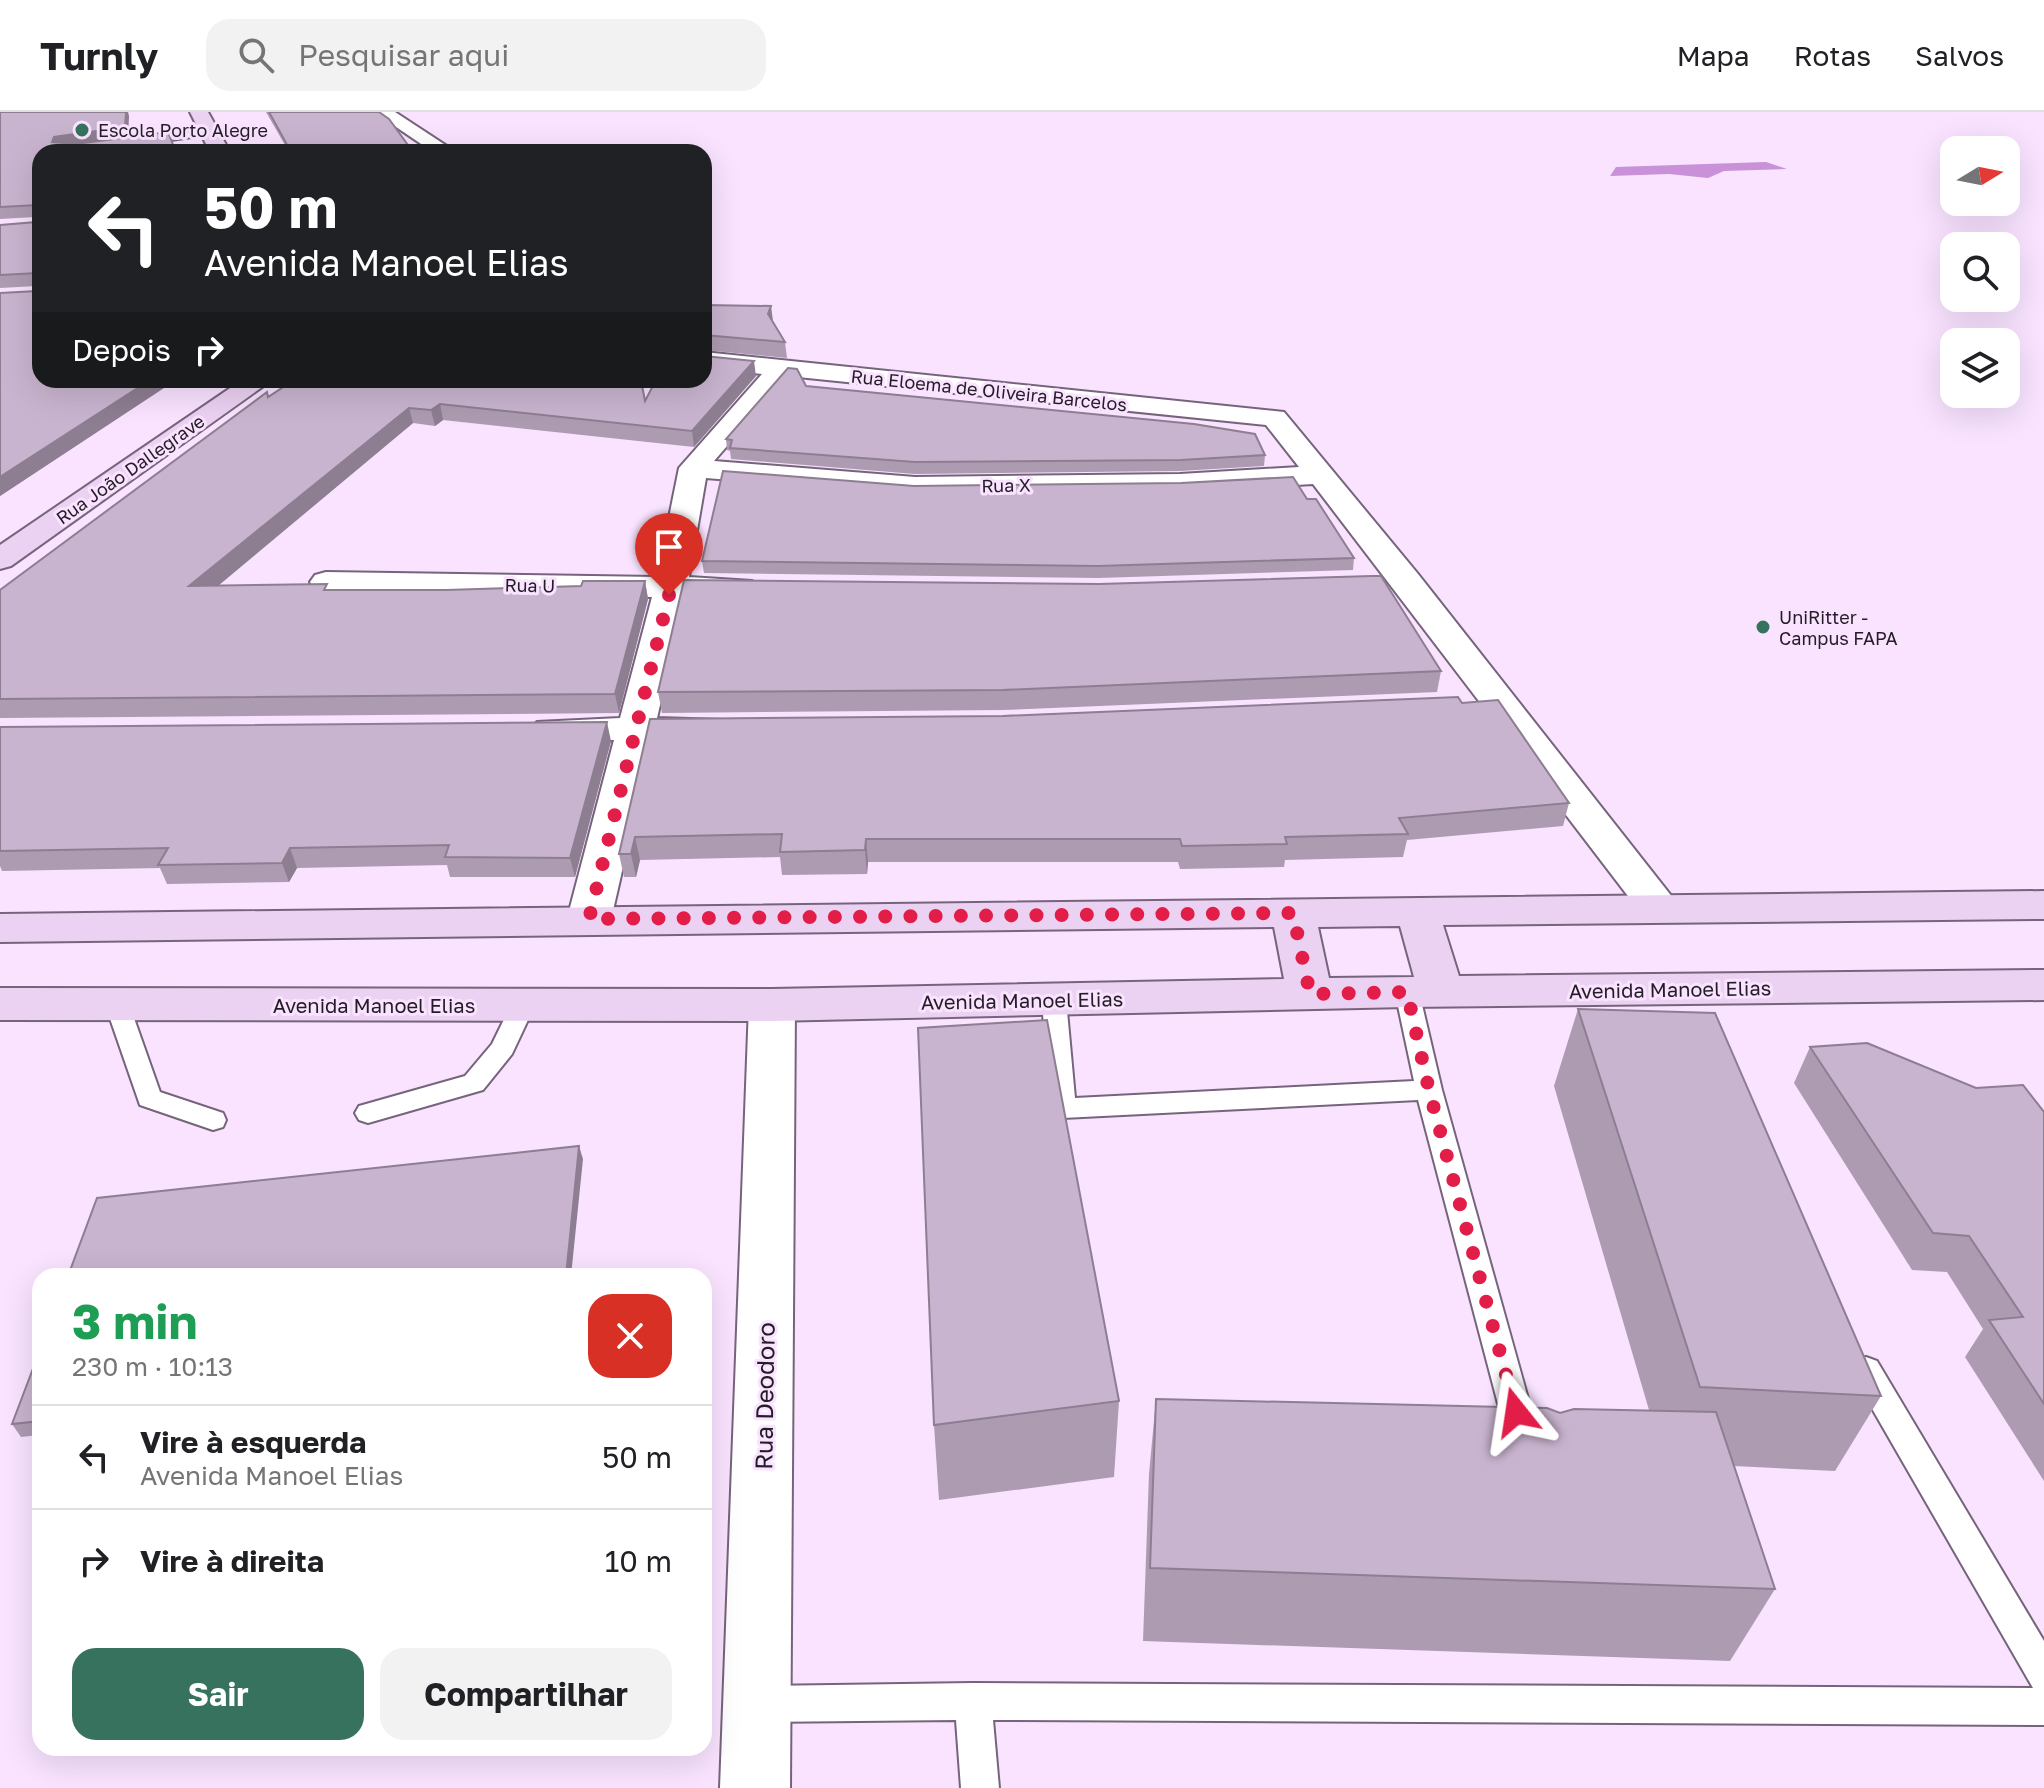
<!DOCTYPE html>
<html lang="pt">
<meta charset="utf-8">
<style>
body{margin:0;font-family:"Golos Text",sans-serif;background:#f2f2f2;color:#202124;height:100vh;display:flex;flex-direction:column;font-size:30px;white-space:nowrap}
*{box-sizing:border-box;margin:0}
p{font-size:26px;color:#757577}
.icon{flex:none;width:44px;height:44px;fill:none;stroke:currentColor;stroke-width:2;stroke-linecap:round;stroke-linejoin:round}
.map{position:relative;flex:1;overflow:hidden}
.drawer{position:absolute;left:32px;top:1156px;width:680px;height:488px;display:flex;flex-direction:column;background:#fff;border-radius:24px;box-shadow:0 8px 32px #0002}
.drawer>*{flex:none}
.hud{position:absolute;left:32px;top:32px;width:680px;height:244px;border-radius:24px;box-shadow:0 8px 32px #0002;background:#202124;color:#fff;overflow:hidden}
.needle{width:52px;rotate:80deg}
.fabs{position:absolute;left:1940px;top:24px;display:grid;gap:16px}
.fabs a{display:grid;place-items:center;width:80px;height:80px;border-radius:16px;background:#fff;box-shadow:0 8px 32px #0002;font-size:40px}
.pin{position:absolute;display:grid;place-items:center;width:68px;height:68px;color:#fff;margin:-82px -34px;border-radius:50% 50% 50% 0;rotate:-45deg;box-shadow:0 0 8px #0007}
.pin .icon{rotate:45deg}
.me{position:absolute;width:88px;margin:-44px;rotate:345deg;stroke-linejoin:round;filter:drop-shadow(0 0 6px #0008)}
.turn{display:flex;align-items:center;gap:28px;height:168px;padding:0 40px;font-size:36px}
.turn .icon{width:104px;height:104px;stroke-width:2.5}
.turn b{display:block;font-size:56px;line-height:68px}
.then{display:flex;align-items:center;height:76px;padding:0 40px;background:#0003;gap:16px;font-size:30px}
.round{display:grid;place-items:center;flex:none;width:84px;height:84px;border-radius:24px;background:#f2f2f2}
.overview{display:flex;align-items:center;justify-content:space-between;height:136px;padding:0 40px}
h1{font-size:48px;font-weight:700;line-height:60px;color:#1e9e55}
.cta{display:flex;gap:16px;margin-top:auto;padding:16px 40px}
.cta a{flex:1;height:92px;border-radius:24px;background:#36725d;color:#fff;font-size:32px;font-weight:700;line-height:92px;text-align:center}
.cta a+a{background:#f2f2f2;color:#202124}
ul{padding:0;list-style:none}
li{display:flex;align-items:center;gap:24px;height:104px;padding:0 40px;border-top:2px solid #e0e0e0}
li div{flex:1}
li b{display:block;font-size:30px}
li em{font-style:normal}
header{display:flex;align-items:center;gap:48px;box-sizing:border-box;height:112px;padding:0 40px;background:#fff;border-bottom:2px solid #e0e0e0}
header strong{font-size:38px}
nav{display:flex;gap:44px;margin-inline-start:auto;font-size:28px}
.search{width:560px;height:72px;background:#f2f2f2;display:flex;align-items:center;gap:20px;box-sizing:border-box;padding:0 28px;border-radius:24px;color:#757577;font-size:30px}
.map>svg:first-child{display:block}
.water{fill:#c891d8}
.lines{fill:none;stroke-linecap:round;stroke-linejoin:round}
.lane-casing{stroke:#76647c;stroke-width:4}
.street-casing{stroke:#76647c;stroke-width:4}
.secondary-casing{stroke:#76647c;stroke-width:4}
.lane{fill:#fff;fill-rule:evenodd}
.street{fill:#fff;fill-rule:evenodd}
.secondary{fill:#ebd1f2;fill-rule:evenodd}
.wall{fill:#ad9bb2}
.shaded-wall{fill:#8d7e91}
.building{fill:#c9b4cf;stroke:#8d7e91;stroke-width:2}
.route{stroke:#e11d48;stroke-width:14;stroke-dasharray:0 25.2}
.poi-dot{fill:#36725d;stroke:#f9e3ff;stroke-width:3}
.labels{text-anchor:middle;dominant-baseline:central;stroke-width:6;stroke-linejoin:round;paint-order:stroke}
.far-poi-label{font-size:18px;fill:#241c26;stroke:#f9e3ff;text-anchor:start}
.far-street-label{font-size:18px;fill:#241c26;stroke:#f9e3ff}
.street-label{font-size:20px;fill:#241c26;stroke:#f9e3ff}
.near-street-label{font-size:24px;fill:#241c26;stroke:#f9e3ff}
</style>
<header>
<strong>Turnly</strong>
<div class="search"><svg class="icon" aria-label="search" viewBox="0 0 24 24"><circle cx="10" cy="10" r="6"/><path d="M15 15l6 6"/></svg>Pesquisar aqui</div>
<nav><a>Mapa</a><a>Rotas</a><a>Salvos</a></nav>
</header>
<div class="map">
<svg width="2044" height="1676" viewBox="0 0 2044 1676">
<rect width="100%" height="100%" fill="#f9e3ff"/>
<path class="water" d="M 1766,50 L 1787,57 L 1724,59 L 1708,66 L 1669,62 L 1610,64 L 1616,55 Z"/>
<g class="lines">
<defs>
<g id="lane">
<path d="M 210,17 L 214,22 L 141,32 L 136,29 Z"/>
<path d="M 1407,872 L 1416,874 L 1419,880 L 1442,978 L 1539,1326 L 1534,1336 L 1523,1340 L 1512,1336 L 1507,1326 L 1418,988 L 1063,1006 L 1054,1003 L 1050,996 L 1042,888 L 1045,882 L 1063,882 L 1066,888 L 1075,986 L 1414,969 L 1395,880 L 1398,874 Z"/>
<path d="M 117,884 L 126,886 L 129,892 L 160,980 L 223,1001 L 226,1008 L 223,1015 L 213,1018 L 140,993 L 105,892 L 108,886 Z"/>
<path d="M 523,884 L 532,887 L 535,893 L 512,942 L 483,978 L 368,1011 L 359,1008 L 355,1001 L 359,994 L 465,964 L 492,932 L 514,887 Z"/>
<path d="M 1866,1245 L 1877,1249 L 2044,1529 L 2044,1613 L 993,1608 L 999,1676 L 961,1676 L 956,1608 L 758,1610 L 745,1605 L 740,1592 L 745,1579 L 758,1574 L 973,1571 L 2033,1576 L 1855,1267 L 1850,1258 L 1855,1249 Z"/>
</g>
<g id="street">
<path d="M 374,0 L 395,0 L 456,40 L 433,40 Z"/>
<path d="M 704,240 L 1284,300 L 1418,462 L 1680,795 L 1674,805 L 1659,809 L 1644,805 L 1313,372 L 1180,380 L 915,383 L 706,366 L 689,465 L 752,469 L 756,476 L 752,483 L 685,485 L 657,606 L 723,608 L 729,616 L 723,624 L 652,628 L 611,807 L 604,817 L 589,821 L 574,817 L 567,807 L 614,628 L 550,629 L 537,626 L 531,618 L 537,610 L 620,606 L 652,485 L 326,480 L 315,477 L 310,470 L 315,463 L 326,460 L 657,465 L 679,356 L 762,262 L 704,256 ZM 788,264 L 1266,313 L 1299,355 L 1180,362 L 915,365 L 714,349 Z"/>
<path d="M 772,877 L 788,882 L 795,893 L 790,1676 L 720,1676 L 749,893 L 756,882 Z"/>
</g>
<g id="secondary">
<path d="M 190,0 L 208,0 L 230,40 L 210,40 Z"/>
<path d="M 242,268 L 272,268 L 11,454 L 0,457 L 0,433 Z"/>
<path d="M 2044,779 L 2044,807 L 1443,813 L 1459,864 L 2044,858 L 2044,888 L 1407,895 L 772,909 L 0,908 L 0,876 L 772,877 L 1284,867 L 1274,815 L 0,830 L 0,802 ZM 1400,814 L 1414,865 L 1329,866 L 1318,815 Z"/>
</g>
</defs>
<use href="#lane" class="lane-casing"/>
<use href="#street" class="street-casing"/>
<use href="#secondary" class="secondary-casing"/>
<use href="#lane" class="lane"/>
<use href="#street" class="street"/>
<use href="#secondary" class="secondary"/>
</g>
<g class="wall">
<path d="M 0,0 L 128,0 L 129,5 L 40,268 L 176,268 L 0,384 L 0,181 L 37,179 L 37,174 L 0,176 L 0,113 L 36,110 L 36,105 L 0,107 Z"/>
<path d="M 266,0 L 379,0 L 413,40 L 289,40 Z"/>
<path d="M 704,193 L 773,209 L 785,230 L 787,246 L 704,238 Z"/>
<path d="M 756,264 L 694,335 L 443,308 L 435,314 L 413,311 L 218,474 L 329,478 L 446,478 L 581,474 L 645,469 L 648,487 L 619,601 L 0,606 L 0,478 L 268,285 L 645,289 Z"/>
<path d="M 806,274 L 1265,343 L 1264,354 L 1180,359 L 915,362 L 731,347 L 730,339 L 727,338 L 726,327 Z"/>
<path d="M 914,374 L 1307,387 L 1354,446 L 1353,458 L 1098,466 L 704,461 L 702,449 Z"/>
<path d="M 1441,559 L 1437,580 L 1003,598 L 662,601 L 658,580 Z"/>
<path d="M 1462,591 L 1569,691 L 1563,714 L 1407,728 L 1403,745 L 1285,748 L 1284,755 L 1180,757 L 1178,750 L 868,750 L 867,762 L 782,763 L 780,745 L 640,748 L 636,765 L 624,765 L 619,742 L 650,607 L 1003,604 Z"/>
<path d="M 0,615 L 611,629 L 575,765 L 450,765 L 447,753 L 297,756 L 289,770 L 167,772 L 160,756 L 2,759 L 0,754 Z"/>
<path d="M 1578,897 L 1881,1284 L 1835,1359 L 1734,1354 L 1775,1477 L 1730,1549 L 1143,1529 L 1149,1362 L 1156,1287 L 1560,1301 L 1649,1298 L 1554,974 Z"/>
<path d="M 1810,935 L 1976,976 L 2044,1000 L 2044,1369 L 1965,1245 L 1983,1217 L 1947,1160 L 1912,1158 L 1794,971 Z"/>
<path d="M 40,1238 L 40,1323 L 21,1325 L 12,1312 Z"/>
<path d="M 1119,1289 L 1114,1365 L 939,1388 L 934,1313 Z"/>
</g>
<g class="shaded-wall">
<path d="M 126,0 L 128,0 L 129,5 L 128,26 L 56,40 L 52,30 L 54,25 Z"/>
<path d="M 771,194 L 773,209 L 768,202 Z"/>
<path d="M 754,249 L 756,264 L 694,335 L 692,319 Z"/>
<path d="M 150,268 L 176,268 L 0,384 L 0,365 Z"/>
<path d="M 440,292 L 443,308 L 435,314 L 431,298 Z"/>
<path d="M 409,296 L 413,311 L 196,492 L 189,474 Z"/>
<path d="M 645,469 L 648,487 L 619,601 L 615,582 Z"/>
<path d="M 607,610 L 611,629 L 575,765 L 570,746 Z"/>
<path d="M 635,725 L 640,748 L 636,765 L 631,742 Z"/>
<path d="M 866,727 L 868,750 L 867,762 L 865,738 Z"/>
<path d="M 290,736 L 297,756 L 289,770 L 282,751 Z"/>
<path d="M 579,1034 L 583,1047 L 571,1164 L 566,1164 Z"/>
</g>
<g class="building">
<path d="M 0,0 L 126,0 L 125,15 L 54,25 L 52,30 L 76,32 L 168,20 L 176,40 L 40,40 L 40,268 L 150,268 L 0,365 L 0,181 L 37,179 L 37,161 L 0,163 L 0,113 L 36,110 L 38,93 L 0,95 Z"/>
<path d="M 269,0 L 379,0 L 389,7 L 413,40 L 291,40 Z"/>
<path d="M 704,193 L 771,194 L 768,202 L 785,230 L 704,223 Z"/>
<path d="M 704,244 L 754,249 L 692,319 L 440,292 L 431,298 L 409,296 L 189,474 L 327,472 L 324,478 L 446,478 L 581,474 L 583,469 L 645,469 L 615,582 L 0,587 L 0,478 L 267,280 L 268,285 L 294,268 L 641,268 L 645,289 L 656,268 L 704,268 Z"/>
<path d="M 788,256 L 797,257 L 806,274 L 1194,312 L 1255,322 L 1265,343 L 1181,348 L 915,350 L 730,336 L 732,328 L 726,327 Z"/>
<path d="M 723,359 L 914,374 L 1181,371 L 1293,365 L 1307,387 L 1316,387 L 1354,446 L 1098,454 L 702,449 Z"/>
<path d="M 1372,464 L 1381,464 L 1441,559 L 1003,578 L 658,580 L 684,468 L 1099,472 Z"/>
<path d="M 1458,585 L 1462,591 L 1498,588 L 1569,691 L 1399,706 L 1408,722 L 1285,725 L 1287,732 L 1182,734 L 1180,727 L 866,727 L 865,738 L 780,740 L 782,722 L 635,725 L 631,742 L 619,742 L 650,607 L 1003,604 Z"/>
<path d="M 607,610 L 570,746 L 445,745 L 449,733 L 290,736 L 282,751 L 158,753 L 168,736 L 0,739 L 0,615 Z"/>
<path d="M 1578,897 L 1715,901 L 1881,1284 L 1700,1275 Z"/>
<path d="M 1047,908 L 1119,1289 L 934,1313 L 918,916 Z"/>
<path d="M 1867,931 L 1976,976 L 2023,973 L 2044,1000 L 2044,1292 L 1989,1208 L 2023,1205 L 1969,1124 L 1933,1121 L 1810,935 Z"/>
<path d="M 579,1034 L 566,1164 L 68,1164 L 97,1086 Z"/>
<path d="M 40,1238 L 40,1309 L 12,1312 Z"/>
<path d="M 1156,1287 L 1547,1296 L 1560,1301 L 1574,1297 L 1716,1300 L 1775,1477 L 1150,1456 Z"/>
</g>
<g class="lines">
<path class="route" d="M 669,483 L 589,807 L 1293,801 L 1310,882 L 1407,880 L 1429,978 L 1516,1300"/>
</g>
<g class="poi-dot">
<circle cx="82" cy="18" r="8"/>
<circle cx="1763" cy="515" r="8"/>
</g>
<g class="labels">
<g class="far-poi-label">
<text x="98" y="18">Escola Porto Alegre</text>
<text x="1779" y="505">UniRitter -<tspan x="1779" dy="21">Campus FAPA</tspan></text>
</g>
<g class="far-street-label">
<text transform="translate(989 278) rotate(6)">Rua Eloema de Oliveira Barcelos</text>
<text transform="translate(130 357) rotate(-35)">Rua João Dallegrave</text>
<text transform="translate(1006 373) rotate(-1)">Rua X</text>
<text transform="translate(530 473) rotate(1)">Rua U</text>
</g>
<g class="street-label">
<text transform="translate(1670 877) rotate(-1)">Avenida Manoel Elias</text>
<text transform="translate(1022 888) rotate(-1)">Avenida Manoel Elias</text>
<text x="374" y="893">Avenida Manoel Elias</text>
</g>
<g class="near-street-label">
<text transform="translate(764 1284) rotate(-89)">Rua Deodoro</text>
</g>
</g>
</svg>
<div class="fabs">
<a><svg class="needle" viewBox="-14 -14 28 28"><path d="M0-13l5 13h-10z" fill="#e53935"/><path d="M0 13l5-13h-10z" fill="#757577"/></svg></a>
<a><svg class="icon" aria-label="search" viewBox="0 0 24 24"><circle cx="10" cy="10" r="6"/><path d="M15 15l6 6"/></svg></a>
<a><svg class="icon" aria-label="layers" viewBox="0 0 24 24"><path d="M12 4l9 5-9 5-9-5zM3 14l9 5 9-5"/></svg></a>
</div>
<div class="pin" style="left:669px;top:483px;background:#d93025"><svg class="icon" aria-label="arrive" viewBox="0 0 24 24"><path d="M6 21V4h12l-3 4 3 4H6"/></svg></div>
<svg class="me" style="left:1516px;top:1300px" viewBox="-20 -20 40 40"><path d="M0-17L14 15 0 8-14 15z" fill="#e11d48" stroke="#fff" stroke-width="4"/></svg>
<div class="hud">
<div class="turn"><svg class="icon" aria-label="left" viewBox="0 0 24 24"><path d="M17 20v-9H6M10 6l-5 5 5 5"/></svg><div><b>50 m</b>Avenida Manoel Elias</div></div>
<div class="then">Depois<svg class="icon" aria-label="right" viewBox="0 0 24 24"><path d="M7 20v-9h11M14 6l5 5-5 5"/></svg></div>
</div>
<section class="drawer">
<div class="overview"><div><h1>3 min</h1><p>230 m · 10:13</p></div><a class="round" style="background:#d93025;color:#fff"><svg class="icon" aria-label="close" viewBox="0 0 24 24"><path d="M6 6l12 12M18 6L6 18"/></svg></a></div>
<ul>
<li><svg class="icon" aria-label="left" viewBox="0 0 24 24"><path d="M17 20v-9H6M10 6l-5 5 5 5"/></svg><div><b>Vire à esquerda</b><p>Avenida Manoel Elias</p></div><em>50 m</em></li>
<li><svg class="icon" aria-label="right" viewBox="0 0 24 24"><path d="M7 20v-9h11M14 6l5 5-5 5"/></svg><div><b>Vire à direita</b></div><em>10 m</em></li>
</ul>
<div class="cta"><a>Sair</a><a>Compartilhar</a></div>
</section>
</div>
